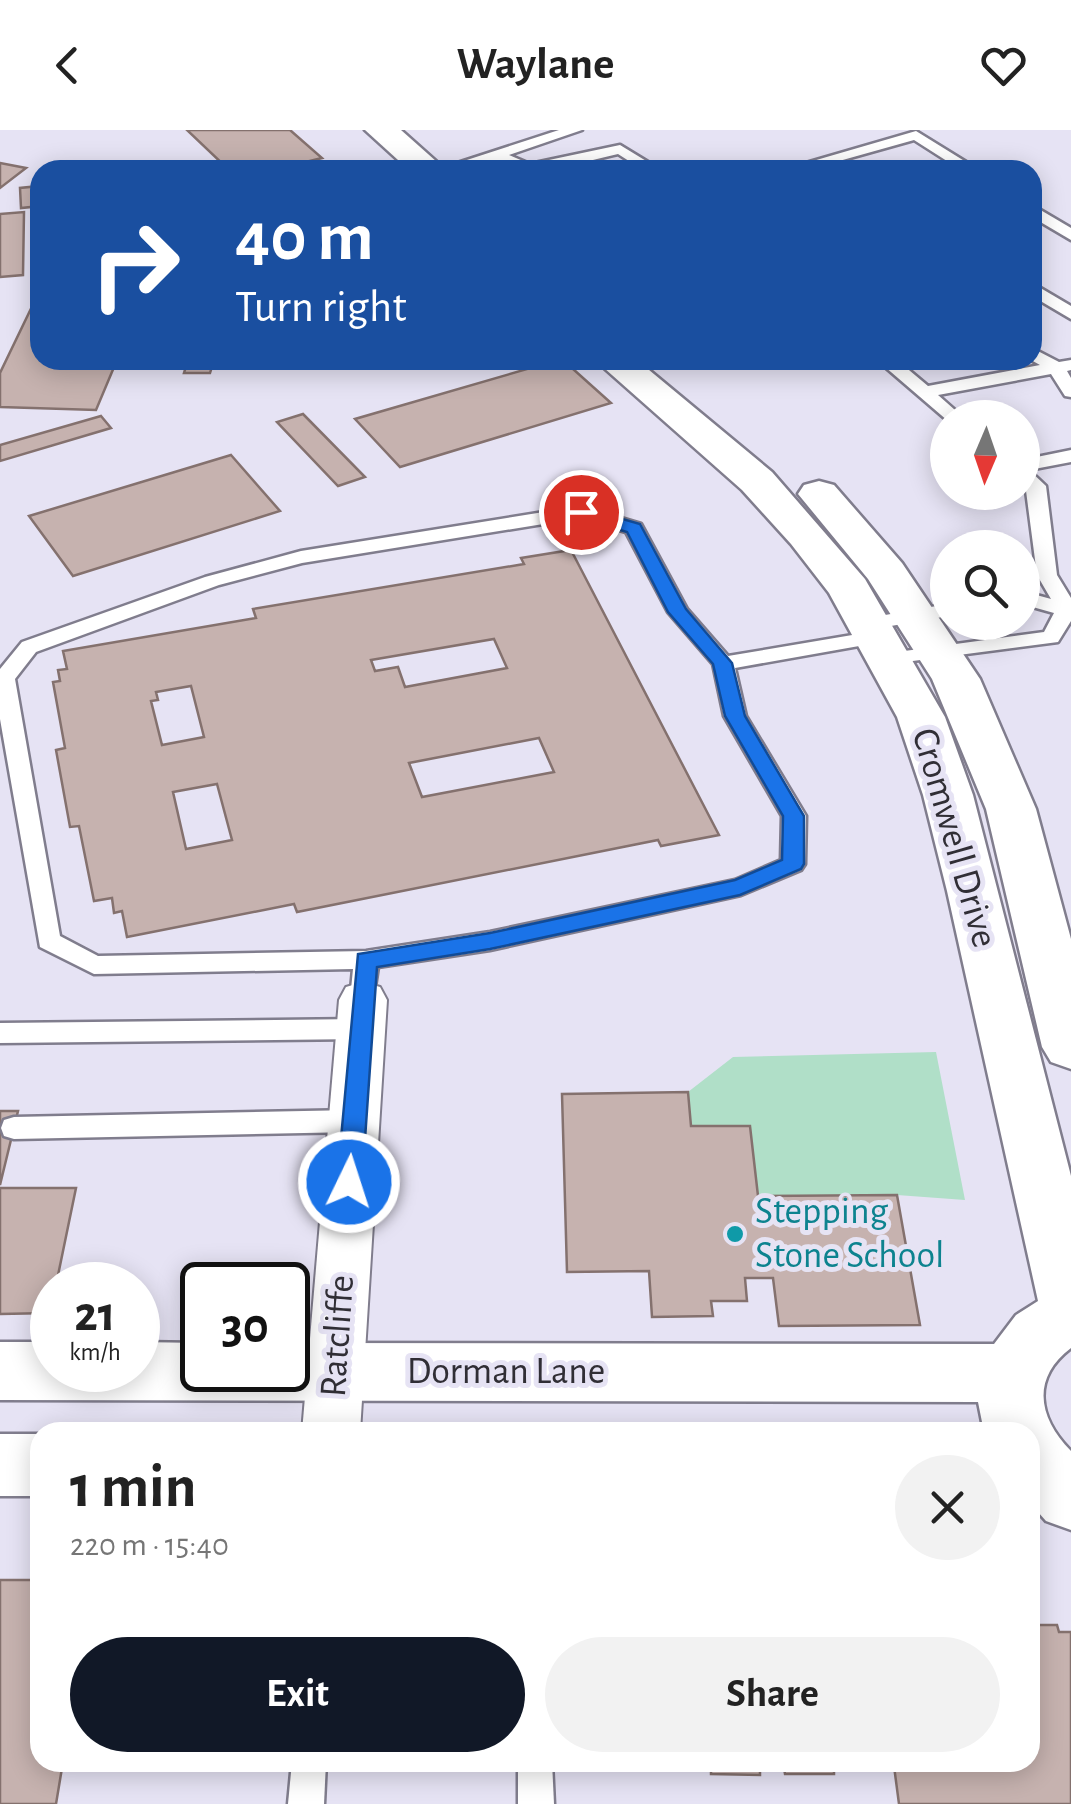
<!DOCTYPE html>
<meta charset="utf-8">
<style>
body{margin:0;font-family:"Alegreya Sans",sans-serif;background:#f2f2f2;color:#222;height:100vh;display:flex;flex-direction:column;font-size:38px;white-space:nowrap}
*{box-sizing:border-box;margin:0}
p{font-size:32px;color:#767676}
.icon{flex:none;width:55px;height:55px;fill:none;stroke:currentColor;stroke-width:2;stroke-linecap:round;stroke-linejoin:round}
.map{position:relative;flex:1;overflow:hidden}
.details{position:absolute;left:30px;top:1292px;width:1010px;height:350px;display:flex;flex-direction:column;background:#fff;border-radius:30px;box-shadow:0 5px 25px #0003}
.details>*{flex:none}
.guide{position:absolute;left:30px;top:30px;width:1012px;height:210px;border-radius:30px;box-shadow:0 5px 25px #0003;background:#1a4fa0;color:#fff;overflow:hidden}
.needle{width:65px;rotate:182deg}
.tools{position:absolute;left:930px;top:270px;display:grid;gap:20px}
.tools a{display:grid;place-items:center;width:110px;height:110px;border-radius:50%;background:#fff;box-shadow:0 5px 25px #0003;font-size:50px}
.speed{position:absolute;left:30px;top:1132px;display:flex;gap:20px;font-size:50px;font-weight:700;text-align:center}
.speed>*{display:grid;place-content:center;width:130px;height:130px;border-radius:50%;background:#fff;box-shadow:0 5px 25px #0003;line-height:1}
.speed small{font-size:25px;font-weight:400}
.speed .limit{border:5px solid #111;border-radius:15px;background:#fff;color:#111}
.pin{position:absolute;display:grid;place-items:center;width:85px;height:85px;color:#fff;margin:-42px;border:5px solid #fff;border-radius:50%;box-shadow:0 2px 10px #0007}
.me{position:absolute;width:110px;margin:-55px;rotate:4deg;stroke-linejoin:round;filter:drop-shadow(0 0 8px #0008)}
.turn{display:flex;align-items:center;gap:35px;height:210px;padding:0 40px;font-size:45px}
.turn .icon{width:130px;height:130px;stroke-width:2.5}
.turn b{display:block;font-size:70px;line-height:85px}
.round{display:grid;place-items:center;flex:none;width:105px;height:105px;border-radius:52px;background:#f2f2f2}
.summary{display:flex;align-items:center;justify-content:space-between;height:170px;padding:0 40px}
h1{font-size:60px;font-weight:600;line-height:75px}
.primary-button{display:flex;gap:20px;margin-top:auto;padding:20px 40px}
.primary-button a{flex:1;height:115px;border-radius:60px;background:#111827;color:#fff;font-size:40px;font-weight:600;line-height:115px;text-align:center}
.primary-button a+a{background:#f2f2f2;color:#222}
header{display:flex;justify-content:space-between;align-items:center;height:130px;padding:0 40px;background:#fff;font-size:45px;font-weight:600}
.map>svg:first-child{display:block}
.green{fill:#b0dfc8}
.building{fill:#c6b2af;stroke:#84716e;stroke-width:2.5;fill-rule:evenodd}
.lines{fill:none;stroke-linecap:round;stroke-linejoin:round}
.lane-casing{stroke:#807d8d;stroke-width:5}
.street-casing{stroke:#807d8d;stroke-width:4}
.secondary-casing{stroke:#807d8d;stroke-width:5}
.lane{fill:#fff;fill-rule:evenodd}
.street{fill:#fff;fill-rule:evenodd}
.secondary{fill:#fff;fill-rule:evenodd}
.route{fill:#1a73e8;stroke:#114b97;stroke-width:2.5}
.culture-dot{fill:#0f9aa8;stroke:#e6e3f4;stroke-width:4}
.labels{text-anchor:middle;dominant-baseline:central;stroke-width:10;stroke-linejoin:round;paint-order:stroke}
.street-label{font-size:38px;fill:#302e35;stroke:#e6e3f4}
.culture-label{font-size:38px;fill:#0d838f;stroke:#e6e3f4;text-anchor:start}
</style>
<header><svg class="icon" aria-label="back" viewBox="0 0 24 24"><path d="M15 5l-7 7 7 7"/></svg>Waylane<svg class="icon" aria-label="heart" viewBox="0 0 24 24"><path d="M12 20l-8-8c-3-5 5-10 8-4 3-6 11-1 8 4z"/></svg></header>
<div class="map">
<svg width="1071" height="1674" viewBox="0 0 1071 1674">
<rect width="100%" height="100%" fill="#e6e3f4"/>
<path class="green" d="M 936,922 L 965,1070 L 897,1065 L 758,1066 L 750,996 L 691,996 L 688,962 L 733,927 Z"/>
<g class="building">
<path d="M 187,0 L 290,0 L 322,28 L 273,40 L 229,40 Z"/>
<path d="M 0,33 L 26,38 L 0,58 Z"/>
<path d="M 40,56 L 40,76 L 21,78 L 20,58 Z"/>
<path d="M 24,82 L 23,145 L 0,147 L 0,84 Z"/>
<path d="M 39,162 L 40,230 L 117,230 L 96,280 L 0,277 L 0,243 Z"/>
<path d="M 188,230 L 214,230 L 210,243 L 184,243 Z"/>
<path d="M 558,230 L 563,230 L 611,273 L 400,337 L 355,289 Z"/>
<path d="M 303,284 L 365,347 L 338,356 L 277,292 Z"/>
<path d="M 101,286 L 111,298 L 0,331 L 0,315 Z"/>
<path d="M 231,325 L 280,381 L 73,446 L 29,386 Z"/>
<path d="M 571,420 L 719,705 L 661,716 L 658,710 L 297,782 L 294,774 L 127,807 L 122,781 L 114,783 L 112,768 L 94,771 L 79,696 L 70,697 L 56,620 L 65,618 L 53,552 L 60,551 L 58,540 L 67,539 L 63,521 L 256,488 L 253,479 L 524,434 L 521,428 ZM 494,509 L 507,538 L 405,557 L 398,537 L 375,541 L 371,530 ZM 191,556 L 204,607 L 162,615 L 151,571 L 158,570 L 156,562 ZM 539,608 L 554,642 L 422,667 L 409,633 ZM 217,654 L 232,710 L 186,719 L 173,662 Z"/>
<path d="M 688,962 L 691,996 L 750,996 L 758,1066 L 897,1065 L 920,1195 L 779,1196 L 773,1148 L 745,1148 L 747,1171 L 711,1171 L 713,1186 L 652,1187 L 649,1141 L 567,1142 L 562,964 Z"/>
<path d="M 0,981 L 18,981 L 0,1055 Z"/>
<path d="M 0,1058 L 76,1058 L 56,1155 L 52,1155 L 50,1183 L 0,1184 Z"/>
<path d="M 0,1450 L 40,1450 L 40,1632 L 63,1632 L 56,1674 L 0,1674 Z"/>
<path d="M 1030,1495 L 1057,1495 L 1059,1502 L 1071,1502 L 1071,1674 L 899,1674 L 894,1636 L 834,1636 L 834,1644 L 785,1644 L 784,1638 L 760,1637 L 760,1645 L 711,1644 L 711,1639 L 677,1639 L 677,1632 L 1030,1632 Z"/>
</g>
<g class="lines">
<defs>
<g id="lane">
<path d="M 559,0 L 582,0 L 509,25 L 530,34 L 620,15 L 661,40 L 643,40 L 618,24 C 574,34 536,48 494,30 L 460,40 L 436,40 Z"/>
<path d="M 916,1 L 979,40 L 961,40 L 914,10 L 807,40 L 782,40 Z"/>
<path d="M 1032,75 L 1071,98 L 1071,110 L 1032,87 Z"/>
<path d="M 1032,153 L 1071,176 L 1071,189 L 1032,166 Z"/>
<path d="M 1032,218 L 1059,232 L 1071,230 L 1071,240 L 1067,241 L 1071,248 L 1071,267 L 1065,266 L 1051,244 L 938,265 L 964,288 L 948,288 L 948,291 L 877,230 L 897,230 L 928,256 L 1040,235 L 1031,230 Z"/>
<path d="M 1071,320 L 1071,332 L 1029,340 L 1046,356 L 1057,445 L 1071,468 L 1071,491 L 1058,512 L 882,535 L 879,530 L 882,525 L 890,523 L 1044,502 L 1054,483 L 1022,474 L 1022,461 L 1051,469 L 1037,445 L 1022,330 Z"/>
<path d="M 581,376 L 641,394 L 687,479 L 728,526 L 876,501 L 886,507 L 876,513 L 735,538 L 746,586 L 806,686 L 805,734 L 801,740 L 741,765 L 490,820 L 378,837 L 372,877 L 354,877 L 350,870 L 353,839 L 94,844 L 40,817 L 0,589 L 0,539 L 22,512 L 205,447 L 301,421 ZM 580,388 L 626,402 L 668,482 L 713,534 L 724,586 L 782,686 L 781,730 L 735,750 L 490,802 L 366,821 L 98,826 L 60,806 L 15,549 L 36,522 L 219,455 L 302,433 Z"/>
<path d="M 948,474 L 948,486 L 868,500 L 858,494 L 868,488 Z"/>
<path d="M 361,889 L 370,892 L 374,899 L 370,906 L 361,909 L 0,913 L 0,893 Z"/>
<path d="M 354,980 L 364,984 L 367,991 L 364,998 L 354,1002 L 14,1009 L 4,1006 L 1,998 L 4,990 L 14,987 Z"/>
<path d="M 292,1632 L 326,1632 L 324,1674 L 288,1674 Z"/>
<path d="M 518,1632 L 552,1632 L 554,1674 L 518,1674 Z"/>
</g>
<path id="street" d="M 363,852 L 380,857 L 387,870 L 360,1302 L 302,1302 L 339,870 L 346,857 Z"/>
<g id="secondary">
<path d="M 365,0 L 401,0 L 446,40 L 409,40 Z"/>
<path d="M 595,230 L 637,230 L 772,342 L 865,449 L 945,587 L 973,665 L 1071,1046 L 1071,1218 C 1030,1249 1039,1289 1071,1321 L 1071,1400 L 1046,1391 L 1030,1373 L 1030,1302 L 984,1302 L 978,1272 L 0,1270 L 0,1212 L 52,1212 L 52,1240 L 138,1240 L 138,1212 L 202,1213 L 202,1240 L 288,1240 L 288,1213 L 994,1214 L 1016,1185 L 1038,1171 L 947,761 L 923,665 L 897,587 L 829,463 L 791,414 L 742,360 Z"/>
<path d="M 819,351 L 834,355 L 902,433 L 980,549 L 1036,679 L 1071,809 L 1071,939 L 1051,932 L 1042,917 L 986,679 L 932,549 L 868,449 L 798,364 L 804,355 Z"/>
<rect x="0" y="1304" width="40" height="62"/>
</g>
</defs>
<use href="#lane" class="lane-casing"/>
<use href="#street" class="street-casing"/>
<use href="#secondary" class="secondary-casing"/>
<use href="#lane" class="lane"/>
<use href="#street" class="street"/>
<use href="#secondary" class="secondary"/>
</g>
<path class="route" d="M 581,377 L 640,394 L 686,479 L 732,533 L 745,586 L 804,686 L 804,734 L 801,739 L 740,765 L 490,819 L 377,837 L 362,1052 L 358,1060 L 340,1060 L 337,1052 L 358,824 L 490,803 L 735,750 L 782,730 L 783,686 L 725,586 L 713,534 L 668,482 L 627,402 L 575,386 L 572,382 Z"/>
<circle class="culture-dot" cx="735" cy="1104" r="10"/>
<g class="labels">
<g class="street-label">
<text transform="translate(954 708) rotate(74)">Cromwell Drive</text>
<text transform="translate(338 1206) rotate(-86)">Ratcliffe</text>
<text x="506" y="1242">Dorman Lane</text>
</g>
<g class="culture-label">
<text x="755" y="1082">Stepping<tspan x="755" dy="44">Stone School</tspan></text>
</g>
</g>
</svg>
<div class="tools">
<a><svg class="needle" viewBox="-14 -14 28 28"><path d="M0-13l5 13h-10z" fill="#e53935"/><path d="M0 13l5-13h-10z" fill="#767676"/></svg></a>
<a><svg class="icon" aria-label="search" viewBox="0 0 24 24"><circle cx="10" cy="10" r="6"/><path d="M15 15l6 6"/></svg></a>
</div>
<div class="speed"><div>21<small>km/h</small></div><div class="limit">30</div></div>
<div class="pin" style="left:581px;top:382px;background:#d93025"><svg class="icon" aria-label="arrive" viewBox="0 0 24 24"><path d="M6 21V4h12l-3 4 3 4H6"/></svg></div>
<svg class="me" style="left:349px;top:1052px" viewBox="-20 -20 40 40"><circle r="17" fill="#1a73e8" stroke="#fff" stroke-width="3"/><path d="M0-11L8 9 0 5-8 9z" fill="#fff"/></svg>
<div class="guide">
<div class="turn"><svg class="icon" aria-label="right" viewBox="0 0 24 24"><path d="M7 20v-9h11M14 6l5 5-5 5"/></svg><div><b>40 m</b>Turn right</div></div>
</div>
<section class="details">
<div class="summary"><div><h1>1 min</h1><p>220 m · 15:40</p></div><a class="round"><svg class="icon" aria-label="close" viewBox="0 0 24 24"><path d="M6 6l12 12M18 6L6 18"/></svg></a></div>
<div class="primary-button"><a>Exit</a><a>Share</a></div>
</section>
</div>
